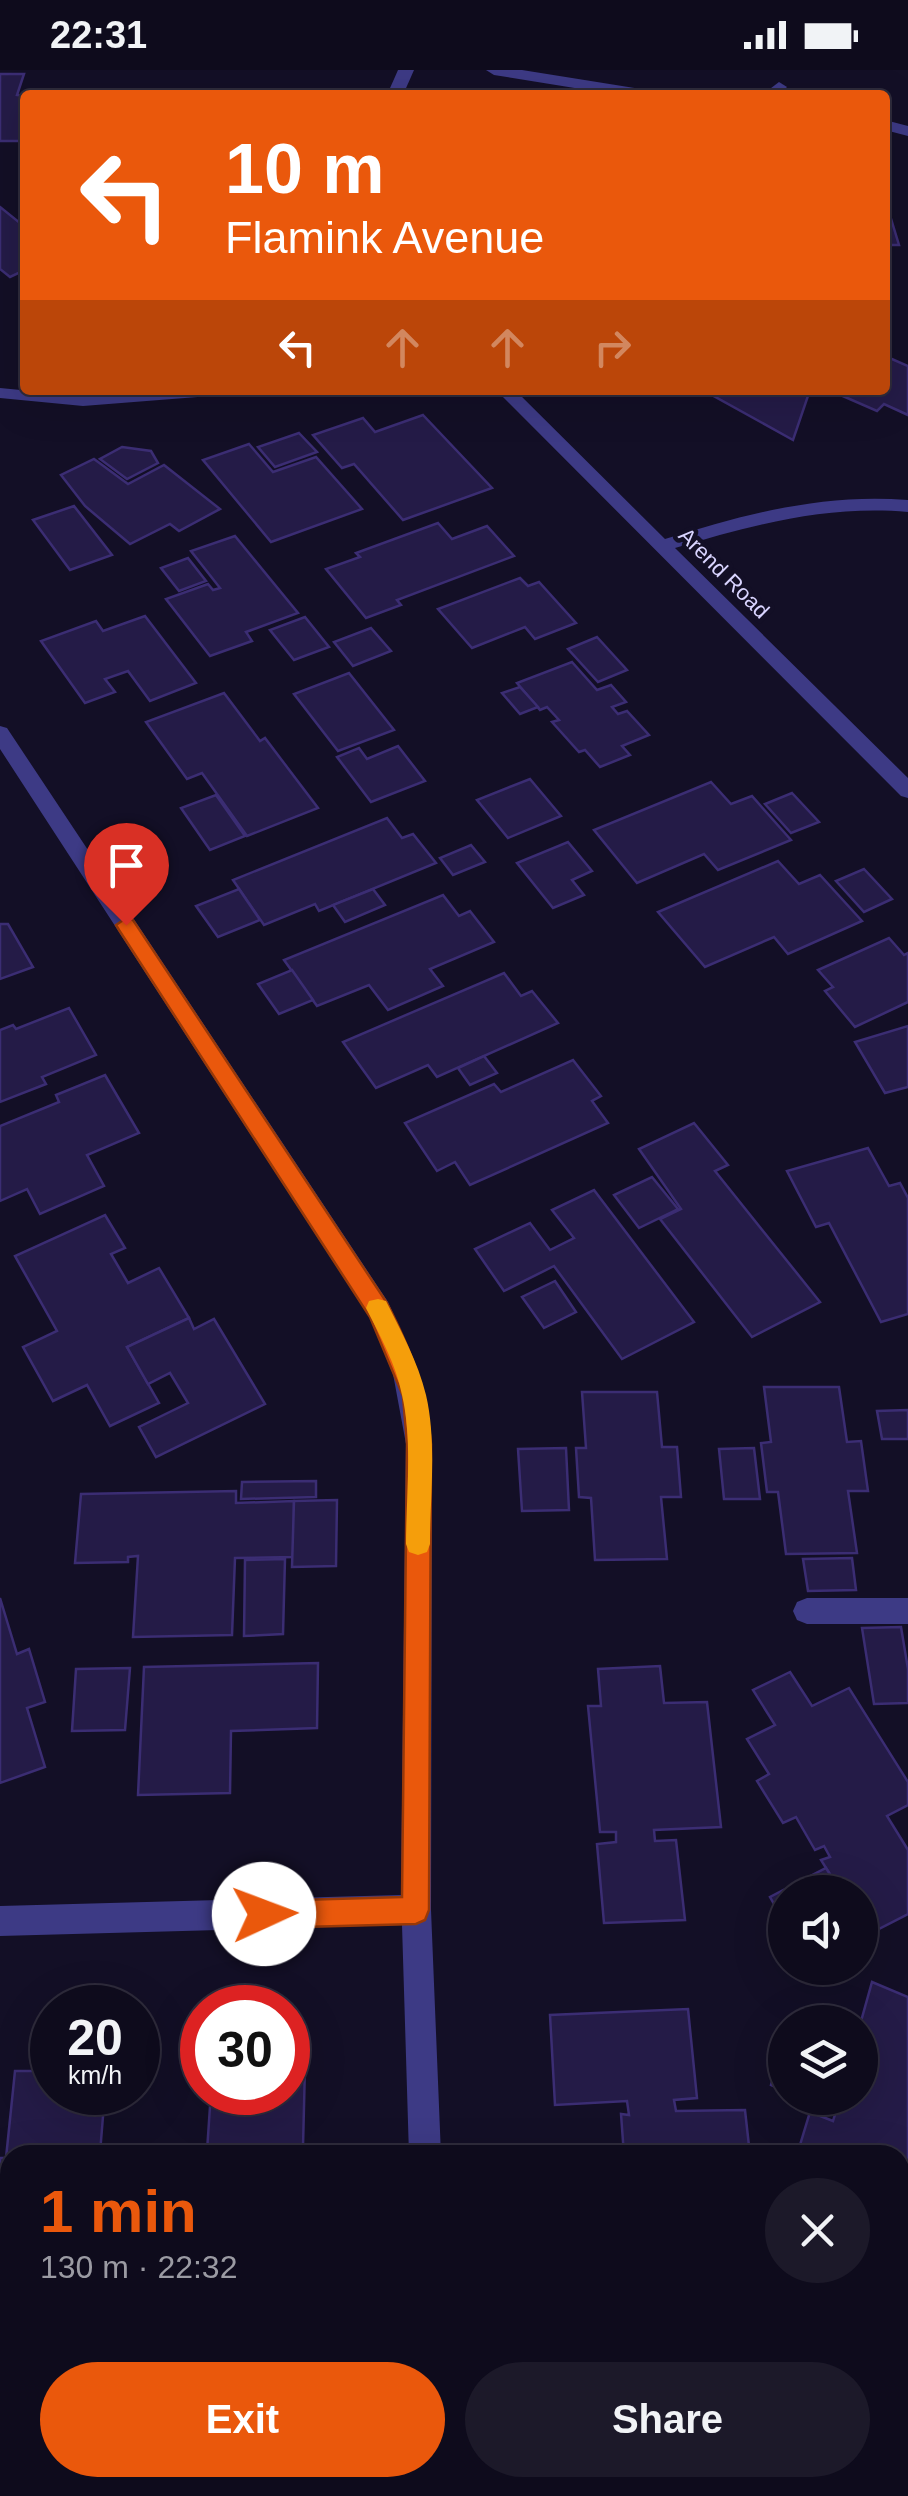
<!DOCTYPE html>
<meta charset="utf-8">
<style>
body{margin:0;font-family:Arial,sans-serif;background:#1c1929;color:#f1f3f6;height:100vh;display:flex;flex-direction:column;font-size:38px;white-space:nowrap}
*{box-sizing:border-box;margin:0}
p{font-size:32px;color:#9b9ba3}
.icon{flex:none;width:55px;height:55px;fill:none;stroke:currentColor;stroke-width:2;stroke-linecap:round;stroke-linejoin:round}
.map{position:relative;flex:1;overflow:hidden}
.side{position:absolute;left:0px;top:2075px;width:910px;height:352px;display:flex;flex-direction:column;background:#0e0b1c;border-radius:30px 30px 0 0;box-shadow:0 10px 40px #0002,0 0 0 2px #2e2b3b}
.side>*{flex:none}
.guide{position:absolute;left:20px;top:20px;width:870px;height:305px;border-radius:10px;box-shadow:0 10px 40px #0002,0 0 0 2px #2e2b3b;background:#ea580c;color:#fff;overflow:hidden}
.controls{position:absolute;left:768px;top:1805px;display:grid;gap:20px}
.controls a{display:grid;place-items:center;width:110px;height:110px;border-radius:50%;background:#0e0b1c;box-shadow:0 10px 40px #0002,0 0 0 2px #2e2b3b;font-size:50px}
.speed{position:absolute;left:30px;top:1915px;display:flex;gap:20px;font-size:50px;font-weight:700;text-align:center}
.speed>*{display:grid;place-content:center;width:130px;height:130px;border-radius:50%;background:#0e0b1c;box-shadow:0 10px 40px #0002,0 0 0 2px #2e2b3b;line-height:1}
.speed small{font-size:25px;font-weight:400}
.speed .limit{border:15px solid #d22;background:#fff;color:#111}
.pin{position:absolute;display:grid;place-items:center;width:85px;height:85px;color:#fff;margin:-102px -42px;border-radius:50% 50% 50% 0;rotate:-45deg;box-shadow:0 0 10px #0007}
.pin .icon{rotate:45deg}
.me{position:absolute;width:110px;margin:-55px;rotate:88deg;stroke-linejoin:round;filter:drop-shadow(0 0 8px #0008)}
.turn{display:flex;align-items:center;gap:35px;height:210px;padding:0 40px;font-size:45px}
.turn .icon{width:130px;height:130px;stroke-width:2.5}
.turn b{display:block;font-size:70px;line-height:85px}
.lanes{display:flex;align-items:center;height:95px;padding:0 40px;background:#0003;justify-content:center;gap:50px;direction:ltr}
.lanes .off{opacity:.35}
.round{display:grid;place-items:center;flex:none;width:105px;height:105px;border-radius:52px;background:#1c1929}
.overview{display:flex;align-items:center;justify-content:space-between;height:170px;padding:0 40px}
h1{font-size:60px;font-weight:700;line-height:75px;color:#ea580c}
.button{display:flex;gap:20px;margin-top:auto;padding:20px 40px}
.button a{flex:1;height:115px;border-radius:60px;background:#ea580c;color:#fff;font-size:40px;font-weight:700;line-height:115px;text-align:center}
.button a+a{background:#1c1929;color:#f1f3f6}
.status{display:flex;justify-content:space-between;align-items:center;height:70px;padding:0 50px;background:#0e0b1c;direction:ltr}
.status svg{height:28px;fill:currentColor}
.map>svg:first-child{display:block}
.building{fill:#241b47;stroke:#3b2d73;stroke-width:2.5}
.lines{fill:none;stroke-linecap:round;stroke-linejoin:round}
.minor{fill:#3d3a85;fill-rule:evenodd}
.route{fill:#ea580c;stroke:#983908;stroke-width:2.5}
.slow{fill:#f59e0b}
.labels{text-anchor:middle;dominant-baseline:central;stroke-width:9;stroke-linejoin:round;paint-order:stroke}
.far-street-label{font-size:22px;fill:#d9d4ff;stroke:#130f26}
</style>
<div class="status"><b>22:31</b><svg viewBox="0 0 49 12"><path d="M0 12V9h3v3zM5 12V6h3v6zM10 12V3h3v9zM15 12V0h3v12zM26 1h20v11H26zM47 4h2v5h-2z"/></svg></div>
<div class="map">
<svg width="908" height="2426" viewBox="0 0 908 2426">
<rect width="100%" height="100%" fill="#130f26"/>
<g class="building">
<path d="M 0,4 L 24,4 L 17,25 L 25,26 L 25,57 L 20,71 L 0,71 Z"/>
<path d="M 885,129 L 899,175 L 885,175 Z"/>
<path d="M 0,137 L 25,157 L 25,200 L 10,207 L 0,199 Z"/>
<path d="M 885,286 L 908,296 L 908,345 L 884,334 L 877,341 L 829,320 L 885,320 Z"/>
<path d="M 719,320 L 810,320 L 793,370 L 712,325 Z"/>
<path d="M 423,345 L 492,418 L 403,450 L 354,394 L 342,398 L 313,365 L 363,348 L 375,362 Z"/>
<path d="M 299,363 L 317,382 L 275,397 L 258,377 Z"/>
<path d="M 249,374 L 273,402 L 316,387 L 362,439 L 271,472 L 203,390 Z"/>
<path d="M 122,377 L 151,381 L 158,393 L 127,409 L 100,389 Z"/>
<path d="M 94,389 L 128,414 L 164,395 L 220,439 L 179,461 L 170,454 L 130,474 L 85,436 L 61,405 Z"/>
<path d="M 74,436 L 112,485 L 70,500 L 33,450 Z"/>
<path d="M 438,453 L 452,469 L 487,456 L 514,486 L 397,530 L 401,535 L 366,548 L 326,499 L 360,487 L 356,483 Z"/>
<path d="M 235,466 L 298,543 L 246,562 L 252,571 L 210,586 L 166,529 L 208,514 L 213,520 L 220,518 L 191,481 Z"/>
<path d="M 188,488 L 206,511 L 179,521 L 161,498 Z"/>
<path d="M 520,508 L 528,516 L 539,512 L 576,553 L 535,569 L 525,557 L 472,578 L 438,539 Z"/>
<path d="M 145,546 L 196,613 L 150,631 L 128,601 L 105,609 L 115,622 L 85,633 L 41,571 L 96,551 L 103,561 Z"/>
<path d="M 305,547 L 329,577 L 294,590 L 270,560 Z"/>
<path d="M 371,558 L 391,581 L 353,596 L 334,572 Z"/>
<path d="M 597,567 L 627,600 L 598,612 L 568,579 Z"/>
<path d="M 572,592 L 597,620 L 611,615 L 626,632 L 612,637 L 618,644 L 627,641 L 649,665 L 622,676 L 630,685 L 600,697 L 585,680 L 579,682 L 552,652 L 559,650 L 547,637 L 540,640 L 517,613 Z"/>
<path d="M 349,603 L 394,660 L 338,681 L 294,624 Z"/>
<path d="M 520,617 L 538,637 L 520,644 L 502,623 Z"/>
<path d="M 224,623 L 260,671 L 265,668 L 318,738 L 247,766 L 202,703 L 187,709 L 146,652 Z"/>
<path d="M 398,676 L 425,711 L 371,732 L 337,687 L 359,678 L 367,689 Z"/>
<path d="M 530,709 L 561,746 L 508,768 L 477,730 Z"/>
<path d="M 711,712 L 731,734 L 752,726 L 791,770 L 718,800 L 704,784 L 637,813 L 594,760 Z"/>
<path d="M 792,723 L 819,752 L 791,763 L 765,734 Z"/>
<path d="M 216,725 L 245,766 L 210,780 L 181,738 Z"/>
<path d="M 387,748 L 402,768 L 413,764 L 436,793 L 319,841 L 315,834 L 264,855 L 233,810 Z"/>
<path d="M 568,772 L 592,801 L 572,810 L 584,825 L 553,838 L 517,793 Z"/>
<path d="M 471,775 L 485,792 L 453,805 L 440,788 Z"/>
<path d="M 778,791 L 799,814 L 820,805 L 862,851 L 788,884 L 774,867 L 705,897 L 658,842 Z"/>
<path d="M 864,799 L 892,829 L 864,842 L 836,811 Z"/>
<path d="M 239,819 L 260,850 L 218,867 L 196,836 Z"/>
<path d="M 373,819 L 385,835 L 345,852 L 333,835 Z"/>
<path d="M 443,825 L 459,846 L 470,841 L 494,872 L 430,899 L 443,916 L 388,940 L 369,915 L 317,936 L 284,890 Z"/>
<path d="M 0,854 L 8,854 L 33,897 L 0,909 Z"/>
<path d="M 889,868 L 904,885 L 908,883 L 908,932 L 855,957 L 825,921 L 833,917 L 818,900 Z"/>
<path d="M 292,900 L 313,930 L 279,944 L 258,914 Z"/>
<path d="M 504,903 L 521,926 L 532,921 L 558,953 L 437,1007 L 428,995 L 376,1018 L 343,972 Z"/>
<path d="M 69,938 L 96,985 L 42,1007 L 46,1014 L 0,1032 L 0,960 L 13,955 L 16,959 Z"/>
<path d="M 908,956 L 908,1017 L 885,1023 L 855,972 Z"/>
<path d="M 484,986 L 497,1003 L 470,1015 L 458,998 Z"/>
<path d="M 573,990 L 601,1026 L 592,1031 L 608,1053 L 470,1115 L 455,1092 L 437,1101 L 405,1053 L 494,1014 L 501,1022 Z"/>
<path d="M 105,1005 L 139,1063 L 87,1085 L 104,1116 L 40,1144 L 27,1119 L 0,1131 L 0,1056 L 59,1032 L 56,1025 Z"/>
<path d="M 694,1053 L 728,1095 L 715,1101 L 820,1232 L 752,1267 L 660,1149 L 681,1139 L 639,1079 Z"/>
<path d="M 868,1078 L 889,1116 L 900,1113 L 908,1128 L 908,1244 L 881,1252 L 829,1153 L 816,1157 L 787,1101 Z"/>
<path d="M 652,1107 L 678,1139 L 639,1158 L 614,1125 Z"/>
<path d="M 594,1120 L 694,1252 L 622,1289 L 554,1196 L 504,1221 L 475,1179 L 530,1153 L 550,1180 L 574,1168 L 552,1140 Z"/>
<path d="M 105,1145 L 125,1178 L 111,1184 L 128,1213 L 159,1198 L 189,1248 L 127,1277 L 159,1333 L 110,1356 L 87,1315 L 53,1331 L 23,1277 L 57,1261 L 15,1186 Z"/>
<path d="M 555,1211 L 576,1242 L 544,1258 L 522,1227 Z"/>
<path d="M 189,1248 L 194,1259 L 214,1249 L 265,1334 L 156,1387 L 139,1357 L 188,1333 L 170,1303 L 148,1314 L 127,1277 Z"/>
<path d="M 764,1317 L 839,1317 L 847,1372 L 861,1371 L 868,1421 L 848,1421 L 857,1483 L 786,1484 L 778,1422 L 767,1422 L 761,1373 L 771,1372 Z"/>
<path d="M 582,1322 L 657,1322 L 662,1377 L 677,1377 L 681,1427 L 661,1427 L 667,1489 L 595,1490 L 591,1428 L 579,1427 L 576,1378 L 586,1378 Z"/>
<path d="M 908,1340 L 908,1369 L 882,1369 L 877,1341 Z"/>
<path d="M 566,1378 L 569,1440 L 522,1441 L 518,1379 Z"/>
<path d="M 754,1378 L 760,1429 L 724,1429 L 719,1379 Z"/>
<path d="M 316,1411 L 316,1427 L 241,1429 L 242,1412 Z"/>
<path d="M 236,1421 L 236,1433 L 294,1431 L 294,1487 L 235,1488 L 232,1565 L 133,1567 L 138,1486 L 128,1487 L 128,1492 L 75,1493 L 81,1424 Z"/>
<path d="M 337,1430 L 336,1496 L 292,1497 L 294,1431 Z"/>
<path d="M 852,1488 L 856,1520 L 808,1521 L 803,1489 Z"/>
<path d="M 285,1489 L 283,1564 L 244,1566 L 245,1490 Z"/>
<path d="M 0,1528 L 17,1584 L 29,1579 L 45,1632 L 27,1638 L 45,1697 L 0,1713 Z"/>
<path d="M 901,1557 L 908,1599 L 908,1633 L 874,1634 L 862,1558 Z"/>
<path d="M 318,1593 L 317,1658 L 231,1661 L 230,1723 L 138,1725 L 144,1597 Z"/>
<path d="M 660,1596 L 664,1633 L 707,1632 L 721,1757 L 654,1760 L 655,1771 L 676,1770 L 685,1850 L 604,1853 L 597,1774 L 616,1772 L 616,1762 L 600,1762 L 588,1636 L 601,1636 L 598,1599 Z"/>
<path d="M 130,1598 L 125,1660 L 72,1661 L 76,1599 Z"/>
<path d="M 790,1602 L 812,1636 L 849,1618 L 908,1712 L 908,1735 L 887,1746 L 908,1780 L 908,1844 L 867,1865 L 860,1853 L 860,1822 L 841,1822 L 821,1790 L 830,1787 L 824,1776 L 815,1780 L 796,1747 L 783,1753 L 757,1711 L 769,1704 L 747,1669 L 775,1655 L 753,1620 Z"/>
<path d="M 826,1798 L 841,1822 L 785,1822 L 785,1853 L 770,1827 Z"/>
<path d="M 872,1912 L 908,1927 L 908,2192 L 900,2189 L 900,2085 L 797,2085 L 810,2042 L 833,2051 L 840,2028 L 860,2028 L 860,1955 Z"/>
<path d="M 688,1939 L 697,2028 L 674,2030 L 676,2041 L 745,2040 L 750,2085 L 624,2085 L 621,2044 L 629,2045 L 627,2031 L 555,2035 L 550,1945 Z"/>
<path d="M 785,1967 L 785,2021 L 771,2015 Z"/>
<path d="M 288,1996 L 305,1996 L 303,2077 L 319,2077 L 319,2085 L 192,2085 L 207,2081 L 211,2022 L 288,2022 Z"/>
<path d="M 15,2001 L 52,2001 L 52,2022 L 105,2022 L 100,2083 L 118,2084 L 10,2085 L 10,2251 L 0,2251 L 4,2159 L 0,2159 L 0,2088 L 6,2088 Z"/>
<path d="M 900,2345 L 908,2345 L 908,2426 L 774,2426 L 774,2418 L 900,2418 Z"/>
</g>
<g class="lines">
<g class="minor">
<path d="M 398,0 L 414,0 L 403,25 L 387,25 Z"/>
<path d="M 486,0 L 522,0 L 647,20 L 655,25 L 618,25 L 494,5 Z"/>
<path d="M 779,12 L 787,17 L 779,25 L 762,25 Z"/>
<path d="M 885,50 L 908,56 L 908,66 L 885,60 Z"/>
<path d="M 0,318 L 83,326 L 232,320 L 223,325 L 83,336 L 0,328 Z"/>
<path d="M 496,320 L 515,320 L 665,469 C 746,444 823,423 908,430 L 908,442 C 826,435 753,455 675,478 L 908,708 L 908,728 L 901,726 Z"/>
<path d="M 0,656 L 7,658 L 388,1232 L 419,1304 L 432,1374 L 431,1840 L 441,2085 L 409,2085 L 402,1855 L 0,1866 L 0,1836 L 401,1825 L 406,1374 L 393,1304 L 370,1248 L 0,679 Z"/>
<path d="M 807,1528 L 908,1528 L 908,1554 L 807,1554 L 797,1550 L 793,1541 L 797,1532 Z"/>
<rect x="421" y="2418" width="34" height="8"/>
</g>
</g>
<path class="route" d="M 126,848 L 133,850 L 387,1233 C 412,1282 426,1319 431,1374 L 429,1840 L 425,1850 L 416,1854 L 264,1858 L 255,1854 L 251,1844 L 255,1835 L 264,1831 L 402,1827 L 407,1374 L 403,1326 L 370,1247 L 119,860 L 116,855 Z"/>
<path class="slow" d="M 378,1229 L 386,1231 C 401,1261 418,1292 426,1325 C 437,1372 430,1426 430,1474 L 427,1482 L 418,1485 L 409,1482 L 406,1474 C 406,1426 413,1372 402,1325 C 396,1294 380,1266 366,1238 L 369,1231 Z"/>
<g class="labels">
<g class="far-street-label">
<text transform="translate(724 503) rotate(45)">Arend Road</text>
</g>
</g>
</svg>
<div class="controls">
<a><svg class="icon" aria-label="sound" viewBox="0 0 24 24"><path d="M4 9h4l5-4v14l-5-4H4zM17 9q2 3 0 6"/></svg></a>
<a><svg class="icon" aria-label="layers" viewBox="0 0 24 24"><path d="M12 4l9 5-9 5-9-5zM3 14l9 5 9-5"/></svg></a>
</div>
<div class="speed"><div>20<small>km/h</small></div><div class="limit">30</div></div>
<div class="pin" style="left:126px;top:855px;background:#d93025"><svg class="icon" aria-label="arrive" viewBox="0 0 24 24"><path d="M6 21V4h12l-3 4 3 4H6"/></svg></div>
<svg class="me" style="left:264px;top:1844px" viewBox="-20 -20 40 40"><circle r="19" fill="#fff"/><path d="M0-13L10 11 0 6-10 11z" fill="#ea580c"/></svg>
<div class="guide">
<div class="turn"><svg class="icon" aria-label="left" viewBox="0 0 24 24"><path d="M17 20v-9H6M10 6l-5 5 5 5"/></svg><div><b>10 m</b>Flamink Avenue</div></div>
<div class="lanes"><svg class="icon" aria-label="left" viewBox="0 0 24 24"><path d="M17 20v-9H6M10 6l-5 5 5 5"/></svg><svg class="icon off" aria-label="ahead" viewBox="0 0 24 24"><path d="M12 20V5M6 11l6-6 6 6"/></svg><svg class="icon off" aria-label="ahead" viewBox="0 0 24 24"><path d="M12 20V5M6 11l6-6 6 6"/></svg><svg class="icon off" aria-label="right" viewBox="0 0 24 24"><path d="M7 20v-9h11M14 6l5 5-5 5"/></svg></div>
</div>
<section class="side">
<div class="overview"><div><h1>1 min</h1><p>130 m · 22:32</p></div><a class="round"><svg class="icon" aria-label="close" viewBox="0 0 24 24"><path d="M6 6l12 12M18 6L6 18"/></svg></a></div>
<div class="button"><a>Exit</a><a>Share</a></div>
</section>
</div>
